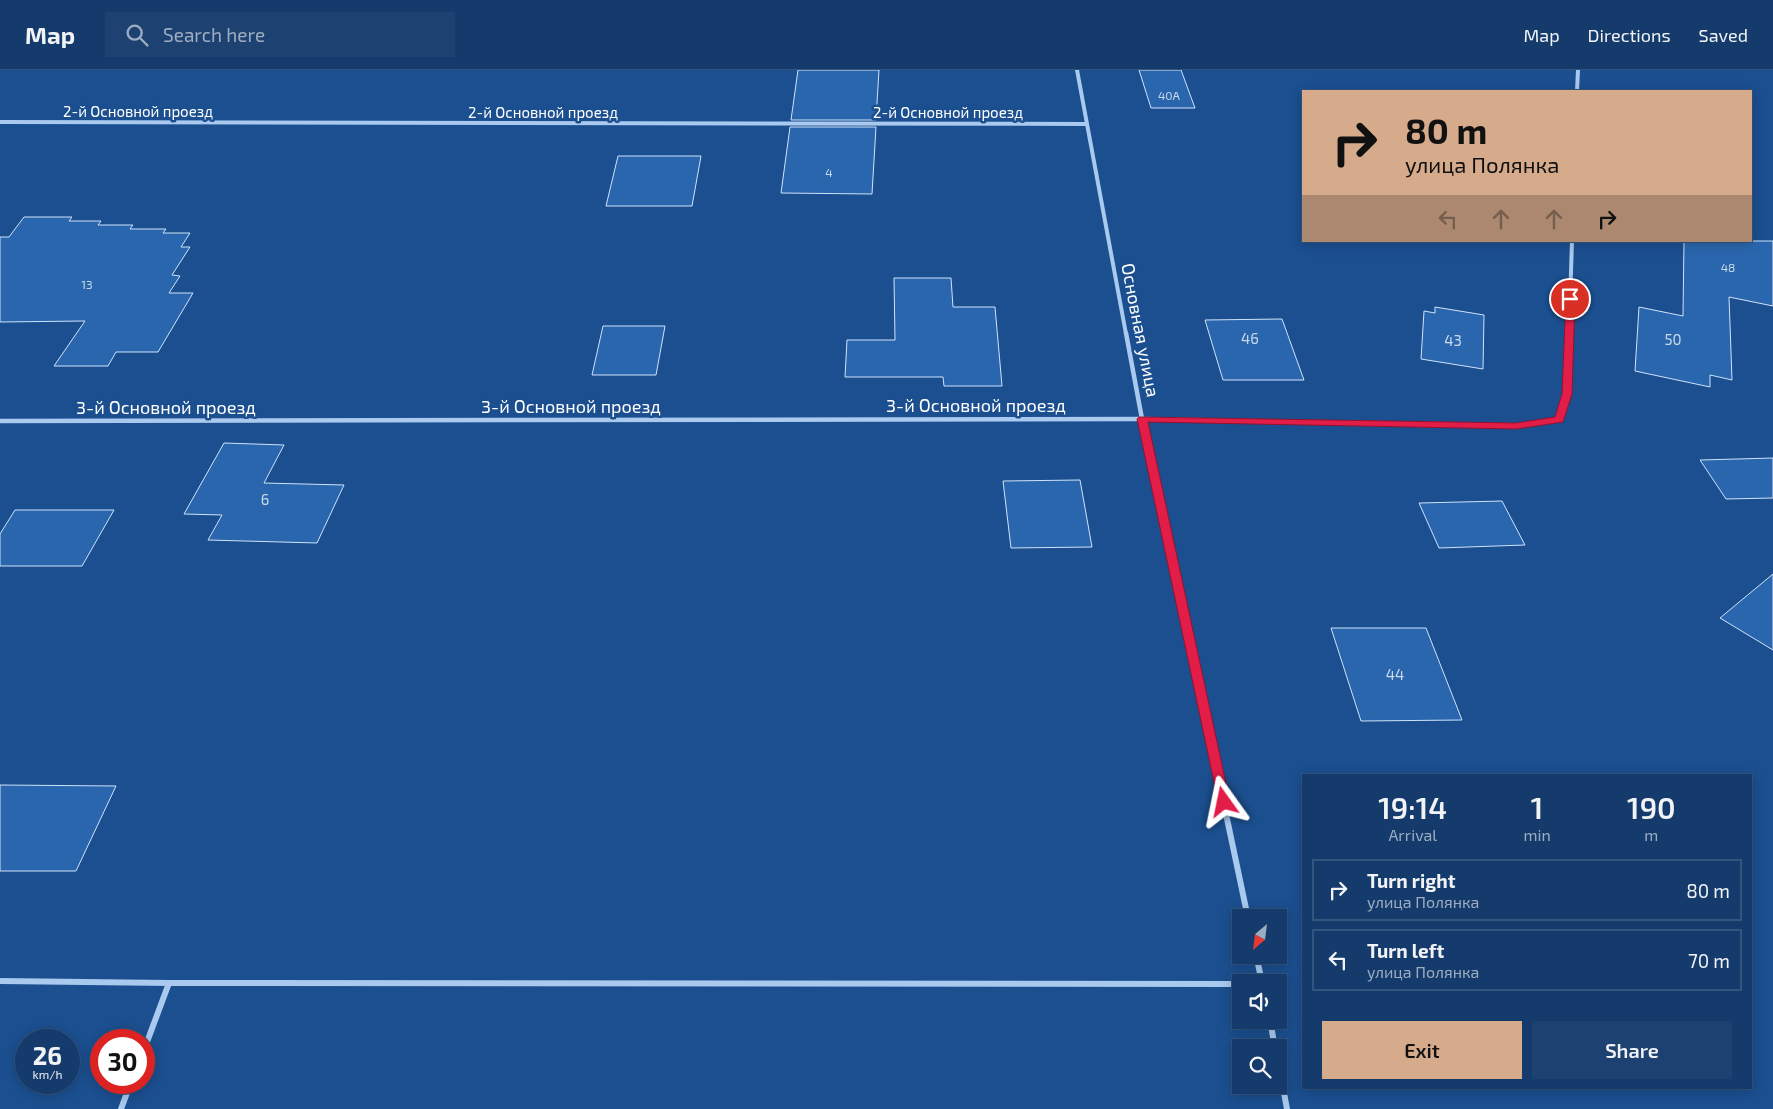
<!DOCTYPE html>
<meta charset="utf-8">
<style>
body{margin:0;font-family:"Exo 2",sans-serif;background:#1d4271;color:#f1f3f6;height:100vh;display:flex;flex-direction:column;font-size:19px;white-space:nowrap}
*{box-sizing:border-box;margin:0}
p{font-size:16px;color:#9dadc1}
.icon{flex:none;width:28px;height:28px;fill:none;stroke:currentColor;stroke-width:2;stroke-linecap:round;stroke-linejoin:round}
.map{position:relative;flex:1;overflow:hidden}
.side{position:absolute;left:1302px;top:704px;width:450px;height:315px;display:flex;flex-direction:column;background:#143b6b;border-radius:0px;box-shadow:0 2px 12px #0003,0 0 0 1px #33557e}
.side>*{flex:none}
.top-card{position:absolute;left:1302px;top:20px;width:450px;height:152px;border-radius:0px;box-shadow:0 2px 12px #0003,0 0 0 1px #33557e;background:#d6ab8b;color:#111;overflow:hidden}
.needle{width:32px;rotate:208deg}
.tools{position:absolute;left:1232px;top:839px;display:grid;gap:10px}
.tools a{display:grid;place-items:center;width:55px;height:55px;border-radius:0px;background:#143b6b;box-shadow:0 2px 12px #0003,0 0 0 1px #33557e;font-size:25px}
.speed{position:absolute;left:15px;top:959px;display:flex;gap:10px;font-size:25px;font-weight:700;text-align:center}
.speed>*{display:grid;place-content:center;width:65px;height:65px;border-radius:50%;background:#143b6b;box-shadow:0 2px 12px #0003,0 0 0 1px #33557e;line-height:1}
.speed small{font-size:12px;font-weight:400}
.speed .limit{border:8px solid #d22;background:#fff;color:#111}
.pin{position:absolute;display:grid;place-items:center;width:42px;height:42px;color:#fff;margin:-21px;border:2px solid #fff;border-radius:50%;box-shadow:0 1px 5px #0007}
.me{position:absolute;width:55px;margin:-28px;rotate:348deg;stroke-linejoin:round;filter:drop-shadow(0 0 4px #0008)}
.turn{display:flex;align-items:center;gap:18px;height:105px;padding:0 20px;font-size:22px}
.turn .icon{width:65px;height:65px;stroke-width:2.5}
.turn b{display:block;font-size:35px;line-height:42px}
.lanes{display:flex;align-items:center;height:48px;padding:0 20px;background:#0003;justify-content:center;gap:25px;direction:ltr}
.lanes .off{opacity:.35}
.eta{display:flex;justify-content:space-evenly;align-items:center;height:85px;text-align:center}
.eta b{font-size:30px;font-weight:600;line-height:35px}
.action{display:flex;gap:10px;margin-top:auto;padding:10px 20px}
.action a{flex:1;height:58px;border-radius:0px;background:#d6ab8b;color:#111;font-size:20px;font-weight:600;line-height:58px;text-align:center}
.action a+a{background:#1d4271;color:#f1f3f6}
ul{padding:0;list-style:none}
li{display:flex;align-items:center;gap:15px;height:62px;margin:0 10px 8px;padding:0 10px;border:2px solid #33557e;border-radius:0px}
li div{flex:1}
li b{display:block;font-size:19px}
li em{font-style:normal}
header{display:flex;align-items:center;gap:30px;box-sizing:border-box;height:70px;padding:0 25px;background:#143b6b;border-bottom:1px solid #33557e}
header strong{font-size:24px}
nav{display:flex;gap:28px;margin-inline-start:auto;font-size:18px}
.search{width:350px;height:45px;background:#1d4271;display:flex;align-items:center;gap:12px;box-sizing:border-box;padding:0 18px;border-radius:0px;color:#9dadc1;font-size:19px}
.map>svg:first-child{display:block}
.building{fill:#2a66ad;stroke:#cfe3fa}
.lines{fill:none;stroke-linecap:round;stroke-linejoin:round}
.minor-far2{stroke:#a9c9ee;stroke-width:4}
.minor-far1{stroke:#a9c9ee;stroke-width:4.5}
.minor{stroke:#a9c9ee;stroke-width:6}
.route{fill:#e11d48;stroke:#92132f}
.labels{text-anchor:middle;dominant-baseline:central;stroke-width:5;stroke-linejoin:round;paint-order:stroke}
.far-number-label{font-size:12px;fill:#cad9ea}
.far-street-label{font-size:15px;fill:#fff;stroke:#1b4f8f}
.number-label{font-size:15px;fill:#cad9ea}
.street-label{font-size:18px;fill:#fff;stroke:#1b4f8f}
</style>
<header>
<strong>Map</strong>
<div class="search"><svg class="icon" aria-label="search" viewBox="0 0 24 24"><circle cx="10" cy="10" r="6"/><path d="M15 15l6 6"/></svg>Search here</div>
<nav><a>Map</a><a>Directions</a><a>Saved</a></nav>
</header>
<div class="map">
<svg width="1773" height="1039" viewBox="0 0 1773 1039">
<rect width="100%" height="100%" fill="#1b4f8f"/>
<g class="building">
<path d="M 798,0 L 879,0 L 876,50 L 791,50 Z"/>
<path d="M 1139,0 L 1181,0 L 1195,38 L 1151,38 Z"/>
<path d="M 790,57 L 876,57 L 872,124 L 781,123 Z"/>
<path d="M 618,86 L 701,86 L 692,136 L 606,136 Z"/>
<path d="M 24,147 L 72,147 L 69,151 L 101,151 L 98,155 L 133,155 L 130,159 L 166,159 L 163,163 L 190,163 L 181,177 L 190,177 L 172,205 L 180,206 L 169,223 L 193,223 L 158,282 L 116,282 L 108,296 L 54,296 L 85,251 L 0,252 L 0,167 L 9,167 Z"/>
<path d="M 1684,171 L 1773,171 L 1773,236 L 1729,227 L 1732,310 L 1710,305 L 1710,317 L 1635,301 L 1639,237 L 1683,246 Z"/>
<path d="M 894,208 L 951,208 L 953,237 L 995,237 L 1002,316 L 944,316 L 943,307 L 845,307 L 847,270 L 895,270 Z"/>
<path d="M 1435,237 L 1484,245 L 1483,299 L 1421,289 L 1424,241 L 1435,243 Z"/>
<path d="M 1282,249 L 1304,310 L 1223,310 L 1205,250 Z"/>
<path d="M 603,256 L 665,256 L 656,305 L 592,305 Z"/>
<path d="M 224,373 L 284,375 L 264,413 L 344,415 L 317,473 L 208,470 L 222,445 L 184,444 Z"/>
<path d="M 1773,388 L 1773,428 L 1726,429 L 1700,390 Z"/>
<path d="M 1080,410 L 1092,477 L 1011,478 L 1003,411 Z"/>
<path d="M 1502,431 L 1525,475 L 1439,478 L 1419,433 Z"/>
<path d="M 15,440 L 114,440 L 82,496 L 0,496 L 0,464 Z"/>
<path d="M 1773,504 L 1773,580 L 1720,548 Z"/>
<path d="M 1331,558 L 1426,558 L 1462,650 L 1361,651 Z"/>
<path d="M 0,715 L 116,716 L 76,801 L 0,801 Z"/>
</g>
<g class="lines">
<g class="minor-far2">
<path d="M 1077,0 L 1126,264"/>
<path d="M 1577,21 L 1578,0"/>
<path d="M 0,52 L 1086,54"/>
<path d="M 1569,264 L 1572,171"/>
</g>
<g class="minor-far1">
<path d="M 1126,263 L 1142,349 L 1196,604"/>
<path d="M 0,351 L 1142,349 L 1516,356 L 1559,350 L 1567,324 L 1569,263"/>
</g>
<g class="minor">
<path d="M 1196,602 L 1248,848"/>
<path d="M 1256,885 L 1262,912"/>
<path d="M 0,911 L 169,913 L 1241,914"/>
<path d="M 1270,950 L 1275,978"/>
<path d="M 144,980 L 169,913"/>
<path d="M 1279,996 L 1287,1039"/>
<path d="M 121,1039 L 131,1012"/>
</g>
</g>
<path class="route" d="M 1570,226 L 1575,229 L 1572,324 L 1563,352 L 1516,359 L 1148,352 L 1230,732 L 1228,736 L 1224,738 L 1219,736 L 1137,349 L 1139,347 L 1516,353 L 1555,347 L 1562,324 L 1566,229 Z"/>
<g class="labels">
<g class="far-number-label">
<text x="1169" y="25">40А</text>
<text x="829" y="102">4</text>
<text x="1728" y="197">48</text>
<text x="87" y="214">13</text>
</g>
<g class="far-street-label">
<text x="138" y="41">2-й Основной проезд</text>
<text x="543" y="42">2-й Основной проезд</text>
<text x="948" y="42">2-й Основной проезд</text>
</g>
<g class="number-label">
<text x="1250" y="268">46</text>
<text x="1673" y="269">50</text>
<text x="1453" y="270">43</text>
<text x="265" y="429">6</text>
<text x="1395" y="604">44</text>
</g>
<g class="street-label">
<text transform="translate(1141 260) rotate(79)">Основная улица</text>
<text x="976" y="335">3-й Основной проезд</text>
<text x="571" y="336">3-й Основной проезд</text>
<text x="166" y="337">3-й Основной проезд</text>
</g>
</g>
</svg>
<div class="tools">
<a><svg class="needle" viewBox="-14 -14 28 28"><path d="M0-13l5 13h-10z" fill="#e53935"/><path d="M0 13l5-13h-10z" fill="#9dadc1"/></svg></a>
<a><svg class="icon" aria-label="sound" viewBox="0 0 24 24"><path d="M4 9h4l5-4v14l-5-4H4zM17 9q2 3 0 6"/></svg></a>
<a><svg class="icon" aria-label="search" viewBox="0 0 24 24"><circle cx="10" cy="10" r="6"/><path d="M15 15l6 6"/></svg></a>
</div>
<div class="speed"><div>26<small>km/h</small></div><div class="limit">30</div></div>
<div class="pin" style="left:1570px;top:229px;background:#d93025"><svg class="icon" aria-label="arrive" viewBox="0 0 24 24"><path d="M6 21V4h12l-3 4 3 4H6"/></svg></div>
<svg class="me" style="left:1224px;top:732px" viewBox="-20 -20 40 40"><path d="M0-17L14 15 0 8-14 15z" fill="#e11d48" stroke="#fff" stroke-width="4"/></svg>
<div class="top-card">
<div class="turn"><svg class="icon" aria-label="right" viewBox="0 0 24 24"><path d="M7 20v-9h11M14 6l5 5-5 5"/></svg><div><b>80 m</b>улица Полянка</div></div>
<div class="lanes"><svg class="icon off" aria-label="left" viewBox="0 0 24 24"><path d="M17 20v-9H6M10 6l-5 5 5 5"/></svg><svg class="icon off" aria-label="ahead" viewBox="0 0 24 24"><path d="M12 20V5M6 11l6-6 6 6"/></svg><svg class="icon off" aria-label="ahead" viewBox="0 0 24 24"><path d="M12 20V5M6 11l6-6 6 6"/></svg><svg class="icon" aria-label="right" viewBox="0 0 24 24"><path d="M7 20v-9h11M14 6l5 5-5 5"/></svg></div>
</div>
<section class="side">
<div class="eta">
<div><b>19:14</b><p>Arrival</p></div>
<div><b>1</b><p>min</p></div>
<div><b>190</b><p>m</p></div>
</div>
<ul>
<li><svg class="icon" aria-label="right" viewBox="0 0 24 24"><path d="M7 20v-9h11M14 6l5 5-5 5"/></svg><div><b>Turn right</b><p>улица Полянка</p></div><em>80 m</em></li>
<li><svg class="icon" aria-label="left" viewBox="0 0 24 24"><path d="M17 20v-9H6M10 6l-5 5 5 5"/></svg><div><b>Turn left</b><p>улица Полянка</p></div><em>70 m</em></li>
</ul>
<div class="action"><a>Exit</a><a>Share</a></div>
</section>
</div>
